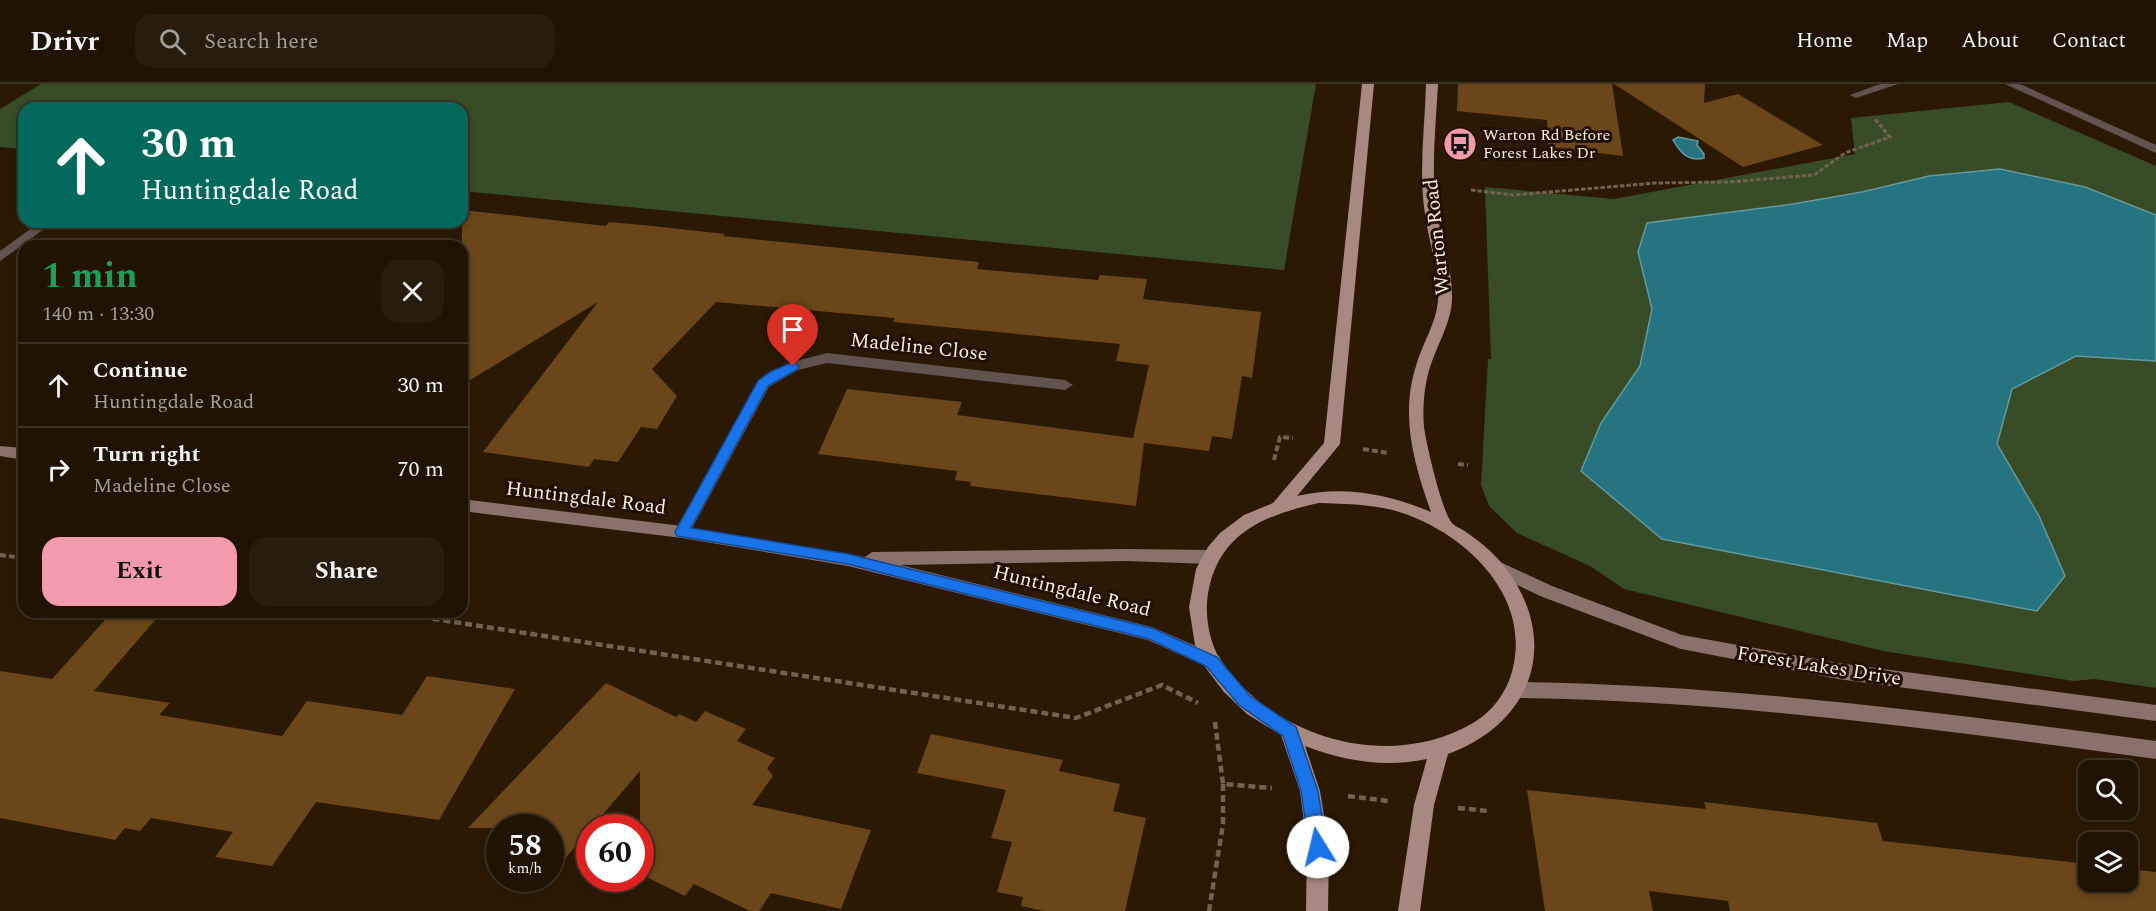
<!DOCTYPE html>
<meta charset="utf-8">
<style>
body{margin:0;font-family:Spectral,serif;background:#281c0c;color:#f1f3f6;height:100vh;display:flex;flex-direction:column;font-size:22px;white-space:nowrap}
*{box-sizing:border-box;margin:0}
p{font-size:20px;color:#a29e99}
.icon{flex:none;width:33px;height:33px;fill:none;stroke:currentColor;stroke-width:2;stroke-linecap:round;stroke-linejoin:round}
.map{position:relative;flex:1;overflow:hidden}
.panel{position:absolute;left:18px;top:156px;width:450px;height:378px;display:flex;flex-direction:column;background:#201302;border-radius:18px;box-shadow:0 3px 9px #0003,0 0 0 2px #3d3224}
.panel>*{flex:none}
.banner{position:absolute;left:18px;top:18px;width:450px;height:126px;border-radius:18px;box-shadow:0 3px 9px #0003,0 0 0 2px #3d3224;background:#00695c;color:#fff;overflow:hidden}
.buttons{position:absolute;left:2078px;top:676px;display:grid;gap:12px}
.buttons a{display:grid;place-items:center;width:60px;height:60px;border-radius:12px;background:#201302;box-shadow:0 3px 9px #0003,0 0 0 2px #3d3224;font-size:30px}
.speed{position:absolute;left:486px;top:730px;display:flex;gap:12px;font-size:30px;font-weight:700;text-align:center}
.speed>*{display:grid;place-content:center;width:78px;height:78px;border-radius:50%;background:#201302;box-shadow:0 3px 9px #0003,0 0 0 2px #3d3224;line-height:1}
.speed small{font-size:15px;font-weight:400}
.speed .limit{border:9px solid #d22;background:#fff;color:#111}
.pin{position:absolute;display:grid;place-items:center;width:51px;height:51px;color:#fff;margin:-62px -26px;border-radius:50% 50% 50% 0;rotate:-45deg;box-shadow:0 0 6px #0007}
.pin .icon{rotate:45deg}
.me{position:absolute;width:66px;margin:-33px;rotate:351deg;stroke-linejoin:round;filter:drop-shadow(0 0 4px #0008)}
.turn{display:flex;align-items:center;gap:21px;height:126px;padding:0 24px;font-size:27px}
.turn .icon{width:78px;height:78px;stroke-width:2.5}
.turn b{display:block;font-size:42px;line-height:51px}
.round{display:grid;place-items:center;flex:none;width:63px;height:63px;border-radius:18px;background:#281c0c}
.summary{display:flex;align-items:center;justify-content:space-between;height:102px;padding:0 24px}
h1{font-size:36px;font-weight:700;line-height:45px;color:#1e9e55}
.cta{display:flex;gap:12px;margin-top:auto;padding:12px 24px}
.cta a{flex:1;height:69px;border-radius:18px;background:#f39aac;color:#111;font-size:24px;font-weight:700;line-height:69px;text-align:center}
.cta a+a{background:#281c0c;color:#f1f3f6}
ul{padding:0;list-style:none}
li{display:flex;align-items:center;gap:18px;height:84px;padding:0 24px;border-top:2px solid #3d3224}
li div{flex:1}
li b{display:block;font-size:22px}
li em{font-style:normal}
header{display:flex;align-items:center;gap:36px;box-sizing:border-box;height:84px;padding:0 30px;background:#201302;border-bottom:2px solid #3d3224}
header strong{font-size:28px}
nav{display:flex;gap:33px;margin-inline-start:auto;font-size:21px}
.search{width:420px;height:54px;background:#281c0c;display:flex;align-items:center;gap:15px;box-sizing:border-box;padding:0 21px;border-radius:18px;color:#a29e99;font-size:22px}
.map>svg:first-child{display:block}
.green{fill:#384c28}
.water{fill:#267481;stroke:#66999e;stroke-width:1.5}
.building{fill:#6a461a}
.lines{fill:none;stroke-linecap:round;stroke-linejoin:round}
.path-far2{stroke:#72634f;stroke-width:3;stroke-dasharray:4.5 2;stroke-linecap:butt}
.path-far1{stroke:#72634f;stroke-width:4;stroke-dasharray:6 3;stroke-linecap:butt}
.path{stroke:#72634f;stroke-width:4.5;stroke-dasharray:7 4;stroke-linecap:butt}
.minor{fill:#625350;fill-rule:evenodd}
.secondary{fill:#89716c;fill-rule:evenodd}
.primary{fill:#a78982;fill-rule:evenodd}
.route{fill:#1a73e8;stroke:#114b97;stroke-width:1.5}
.labels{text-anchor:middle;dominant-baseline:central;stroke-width:6;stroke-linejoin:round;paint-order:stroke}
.far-poi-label{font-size:16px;fill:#faeee0;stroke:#211000;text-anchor:start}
.street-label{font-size:20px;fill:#faeee0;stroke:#211000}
</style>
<header>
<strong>Drivr</strong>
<div class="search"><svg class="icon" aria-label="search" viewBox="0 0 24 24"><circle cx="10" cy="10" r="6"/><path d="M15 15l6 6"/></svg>Search here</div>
<nav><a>Home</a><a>Map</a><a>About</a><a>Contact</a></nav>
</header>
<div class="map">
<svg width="2156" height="827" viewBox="0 0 2156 827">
<rect width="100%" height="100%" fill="#2b1903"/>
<g class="green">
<path d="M 41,0 L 1316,0 L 1284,186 L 462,107 L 462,24 L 24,24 L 24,65 L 0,63 L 0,25 Z"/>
<path d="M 2009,18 L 2156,82 L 2156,604 L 2094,595 L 2074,597 L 1883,567 L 1624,505 L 1590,482 L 1517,449 L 1489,422 L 1481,401 L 1488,275 L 1491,275 L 1485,103 L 1614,115 L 1855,70 L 1851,34 Z"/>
</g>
<g class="water">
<path d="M 1678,53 L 1698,57 L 1697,61 L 1704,70 L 1704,74 C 1688,78 1681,69 1673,56 Z"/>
<path d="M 2000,85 L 2085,103 L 2156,131 L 2156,277 L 2076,272 L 2012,305 L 1997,360 L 2039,432 L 2065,492 L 2037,527 L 1662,455 L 1581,387 L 1601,339 L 1640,282 L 1652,225 L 1638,168 L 1647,139 L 1793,120 L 1862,108 L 1929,92 Z"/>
</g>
<g class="building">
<path d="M 1458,0 L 1612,0 L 1623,72 L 1548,63 L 1547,36 L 1457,27 Z"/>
<path d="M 1614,0 L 1705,0 L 1704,19 L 1738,10 L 1823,61 L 1743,83 Z"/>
<path d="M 462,126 L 606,142 L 609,138 L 653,142 L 725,150 L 723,152 L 979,178 L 977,185 L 1098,196 L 1100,191 L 1147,195 L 1143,215 L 1261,228 L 1252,294 L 1242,292 L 1232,355 L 1212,352 L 1209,367 L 1144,359 L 1136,422 L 970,402 L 971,398 L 955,396 L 957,387 L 818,370 L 847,305 L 962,318 L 957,331 L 1133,354 L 1149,281 L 1116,277 L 1120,260 L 893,238 L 895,234 L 716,218 L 652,285 L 677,312 L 657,345 L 641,343 L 618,378 L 594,375 L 589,383 L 483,368 L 598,218 L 462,301 Z"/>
<path d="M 112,528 L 162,528 L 94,607 L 170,619 L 159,631 L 282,652 L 307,617 L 402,631 L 427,592 L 515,605 L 439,736 L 316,718 L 272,782 L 215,773 L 233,748 L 151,734 L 140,747 L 125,744 L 115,756 L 0,734 L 0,587 L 52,595 Z"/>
<path d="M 606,599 L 676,633 L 679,630 L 696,638 L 705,627 L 746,645 L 737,657 L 775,674 L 767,684 L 773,692 L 752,721 L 871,746 L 841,825 L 771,809 L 759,827 L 750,827 L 694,800 L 685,812 L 640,790 L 640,687 L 550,792 L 550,744 L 468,744 Z"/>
<path d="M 931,650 L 1063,676 L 1059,687 L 1120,700 L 1113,727 L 1146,734 L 1125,827 L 1044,827 L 1021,822 L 1023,813 L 997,808 L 1012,758 L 991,754 L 1006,706 L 917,689 Z"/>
<path d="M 1527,706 L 1706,725 L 1704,718 L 1877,739 L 1883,757 L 2088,780 L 2088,798 L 2127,798 L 2127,785 L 2156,788 L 2156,827 L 1730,827 L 1728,817 L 1649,807 L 1653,827 L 1545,827 Z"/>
</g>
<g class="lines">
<path class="path-far2" d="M 1471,106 L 1513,111 L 1656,99 L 1728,98 L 1814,91 L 1845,69 L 1890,53 L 1875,35"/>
<g class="path-far1">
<path d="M 1363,365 L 1388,369"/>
<path d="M 1274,376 L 1280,353 L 1293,354"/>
<path d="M 1458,380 L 1468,381"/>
<path d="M 0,471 L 24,474"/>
</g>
<g class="path">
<path d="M 389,528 L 1076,634 L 1162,601 L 1198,619"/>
<path d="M 1215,638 L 1223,700 L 1272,704"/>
<path d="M 1348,712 L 1388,717"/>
<path d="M 1458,724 L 1488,727"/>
<path d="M 1209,827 L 1223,740 L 1223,700"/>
</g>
<g class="minor">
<path d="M 1880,0 L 1898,0 L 1856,14 L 1850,11 Z"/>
<path d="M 2005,0 L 2020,0 L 2156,61 L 2156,69 Z"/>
<path d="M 40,138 L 54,138 L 0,177 L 0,167 Z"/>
<path d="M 827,269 L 1065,296 L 1073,301 L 1065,306 L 827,279 L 798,286 L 769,303 L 688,452 L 676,452 L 674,448 L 758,297 L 788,279 Z"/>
</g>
<g class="secondary">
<path d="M 0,362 L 24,364 L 24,376 L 0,372 Z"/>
<path d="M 462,415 L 682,442 L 865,473 L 872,468 L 1126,465 L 1210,466 L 1216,468 L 1219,473 L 1216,478 L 1210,480 L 1126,477 L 900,481 L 1152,543 L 1219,572 L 1221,577 L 1219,582 L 1212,585 L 1148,556 L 848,482 L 682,454 L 462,427 Z"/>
<path d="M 1496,476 L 1552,502 L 1682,551 L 1838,579 L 2156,621 L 2156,637 L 1838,595 L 1681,565 L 1540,512 L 1490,488 L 1487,483 L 1490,478 Z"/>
<path d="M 1518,598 C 1732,601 1944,629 2156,657 L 2156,675 C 1944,646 1733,617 1518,614 L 1511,612 L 1508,606 L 1511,600 Z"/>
</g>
<path class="primary" d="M 1362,0 L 1374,0 L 1340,360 L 1297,412 C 1342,401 1389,410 1431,428 C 1414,380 1400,332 1416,282 C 1422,260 1436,240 1438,217 C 1440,185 1427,154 1424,123 C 1419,82 1425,41 1426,0 L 1438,0 C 1436,40 1431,82 1436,122 C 1440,154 1453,184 1452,216 C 1451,236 1441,254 1434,272 C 1425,294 1422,319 1424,343 C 1426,359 1442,428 1452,439 C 1454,442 1460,444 1463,446 C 1478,456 1493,468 1504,482 C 1561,555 1535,638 1448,670 L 1434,721 L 1420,827 L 1398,827 L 1414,721 L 1427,675 C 1385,684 1344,677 1305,662 L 1320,707 L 1329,763 L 1328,827 L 1306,827 L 1307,763 L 1300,707 L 1281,651 L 1247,630 L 1224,608 L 1205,583 L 1195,561 L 1189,523 L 1196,485 L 1208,463 L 1220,449 L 1244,431 L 1273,419 L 1324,359 ZM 1319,419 C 1345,420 1371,420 1396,427 C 1458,445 1524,503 1515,572 C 1512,600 1497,625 1473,639 C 1389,688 1273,655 1220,575 C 1210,559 1206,537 1207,518 C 1214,452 1260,432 1319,419 Z"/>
</g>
<path class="route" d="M 793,278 L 799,282 L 798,285 L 768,302 L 691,444 L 848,470 L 914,486 L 1152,544 L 1217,573 L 1250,612 L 1296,643 L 1318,707 L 1327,763 L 1324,769 L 1318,771 L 1312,769 L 1309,763 L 1301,707 L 1283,652 L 1239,621 L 1206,582 L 1149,555 L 914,497 L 848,480 L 677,452 L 675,448 L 758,297 L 770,288 Z"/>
<defs>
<symbol id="bus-disc" viewBox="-11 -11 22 22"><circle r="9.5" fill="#f39aac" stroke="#211000"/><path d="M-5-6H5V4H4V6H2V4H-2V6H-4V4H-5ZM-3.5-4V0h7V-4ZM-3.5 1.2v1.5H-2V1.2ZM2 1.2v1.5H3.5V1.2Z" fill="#111"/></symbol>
</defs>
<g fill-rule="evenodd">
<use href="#bus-disc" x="1441" y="41" width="38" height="38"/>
</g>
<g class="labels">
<g class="far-poi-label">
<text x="1483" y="51">Warton Rd Before<tspan x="1483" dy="18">Forest Lakes Dr</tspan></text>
</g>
<g class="street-label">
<text transform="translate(1437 153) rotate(-96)">Warton Road</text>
<text transform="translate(919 263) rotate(6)">Madeline Close</text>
<text transform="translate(586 414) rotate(7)">Huntingdale Road</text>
<text transform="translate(1072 507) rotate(14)">Huntingdale Road</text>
<text transform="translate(1819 582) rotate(9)">Forest Lakes Drive</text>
</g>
</g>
</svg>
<div class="buttons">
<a><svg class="icon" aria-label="search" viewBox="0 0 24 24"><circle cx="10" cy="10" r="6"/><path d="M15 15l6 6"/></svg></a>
<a><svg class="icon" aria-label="layers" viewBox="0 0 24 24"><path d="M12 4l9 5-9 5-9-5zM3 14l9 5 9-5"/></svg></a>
</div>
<div class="speed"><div>58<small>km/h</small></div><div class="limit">60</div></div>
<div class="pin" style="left:793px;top:282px;background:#d93025"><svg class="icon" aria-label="arrive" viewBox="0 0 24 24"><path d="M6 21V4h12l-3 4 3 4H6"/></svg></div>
<svg class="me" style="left:1318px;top:763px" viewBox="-20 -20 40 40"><circle r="19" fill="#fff"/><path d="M0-13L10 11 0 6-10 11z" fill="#1a73e8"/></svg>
<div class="banner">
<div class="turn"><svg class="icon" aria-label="ahead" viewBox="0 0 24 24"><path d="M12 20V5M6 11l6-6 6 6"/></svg><div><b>30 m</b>Huntingdale Road</div></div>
</div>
<section class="panel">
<div class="summary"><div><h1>1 min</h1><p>140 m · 13:30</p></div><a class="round"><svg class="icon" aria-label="close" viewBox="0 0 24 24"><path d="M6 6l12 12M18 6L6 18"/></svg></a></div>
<ul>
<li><svg class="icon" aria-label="ahead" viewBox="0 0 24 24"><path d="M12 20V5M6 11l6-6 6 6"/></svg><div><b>Continue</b><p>Huntingdale Road</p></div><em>30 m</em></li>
<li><svg class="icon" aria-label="right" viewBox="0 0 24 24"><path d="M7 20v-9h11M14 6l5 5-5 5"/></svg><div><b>Turn right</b><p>Madeline Close</p></div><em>70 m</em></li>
</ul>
<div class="cta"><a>Exit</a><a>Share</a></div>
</section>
</div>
